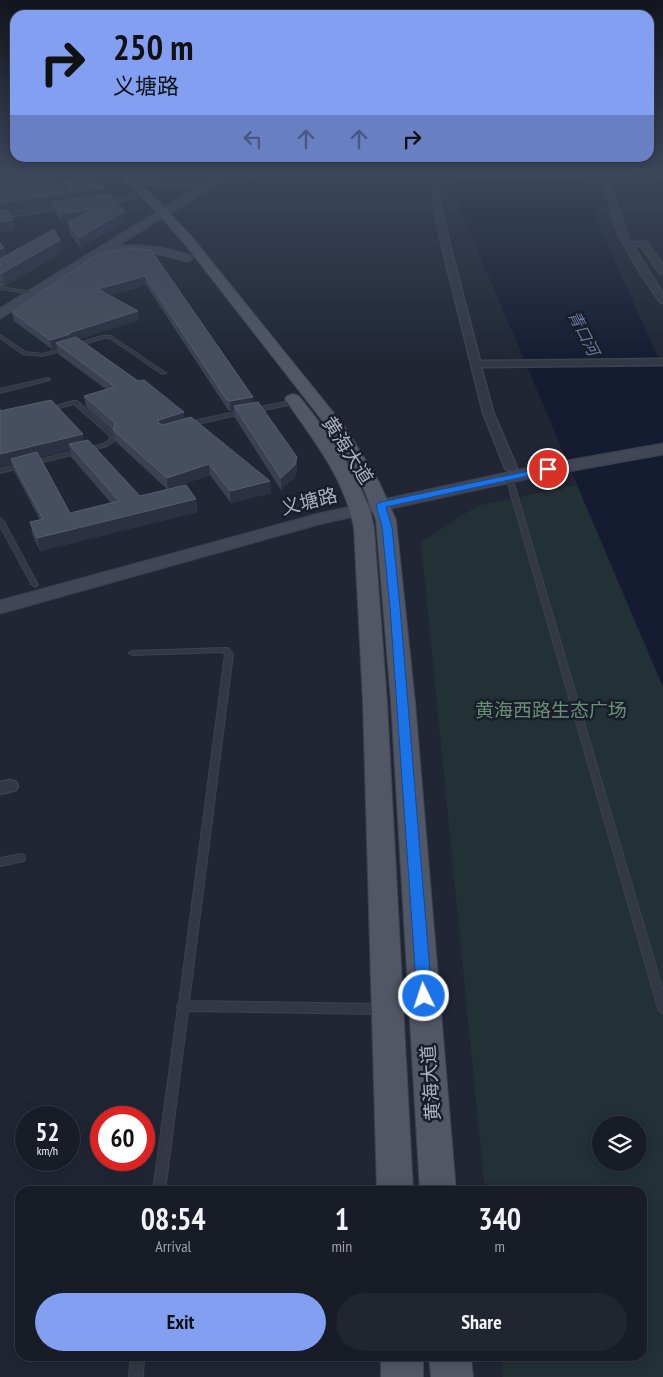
<!DOCTYPE html>
<meta charset="utf-8">
<style>
body{margin:0;font-family:"PT Sans Narrow","Noto Sans SC",sans-serif;background:#21252f;color:#f1f3f6;height:100vh;display:flex;flex-direction:column;font-size:19px;white-space:nowrap}
*{box-sizing:border-box;margin:0}
p{font-size:16px;color:#9fa1a7}
.icon{flex:none;width:28px;height:28px;fill:none;stroke:currentColor;stroke-width:2;stroke-linecap:round;stroke-linejoin:round}
.map{position:relative;flex:1;overflow:hidden}
.panel{position:absolute;left:15px;top:1186px;width:632px;height:175px;display:flex;flex-direction:column;background:#181c27;border-radius:15px;box-shadow:0 2px 12px #0003,0 0 0 1px #363a44}
.panel>*{flex:none}
.hud{position:absolute;left:10px;top:10px;width:644px;height:152px;border-radius:15px;box-shadow:0 2px 12px #0003,0 0 0 1px #363a44;background:#839ff2;color:#111;overflow:hidden}
.controls{position:absolute;left:592px;top:1116px;display:grid;gap:10px}
.controls a{display:grid;place-items:center;width:55px;height:55px;border-radius:50%;background:#181c27;box-shadow:0 2px 12px #0003,0 0 0 1px #363a44;font-size:25px}
.speed{position:absolute;left:15px;top:1106px;display:flex;gap:10px;font-size:25px;font-weight:700;text-align:center}
.speed>*{display:grid;place-content:center;width:65px;height:65px;border-radius:50%;background:#181c27;box-shadow:0 2px 12px #0003,0 0 0 1px #363a44;line-height:1}
.speed small{font-size:12px;font-weight:400}
.speed .limit{border:8px solid #d22;background:#fff;color:#111}
.pin{position:absolute;display:grid;place-items:center;width:42px;height:42px;color:#fff;margin:-21px;border:2px solid #fff;border-radius:50%;box-shadow:0 1px 5px #0007}
.me{position:absolute;width:55px;margin:-28px;rotate:356deg;stroke-linejoin:round;filter:drop-shadow(0 0 4px #0008)}
.turn{display:flex;align-items:center;gap:18px;height:105px;padding:0 20px;font-size:22px}
.turn .icon{width:65px;height:65px;stroke-width:2.5}
.turn b{display:block;font-size:35px;line-height:42px}
.lanes{display:flex;align-items:center;height:48px;padding:0 20px;background:#0003;justify-content:center;gap:25px;direction:ltr}
.lanes .off{opacity:.35}
.eta{display:flex;justify-content:space-evenly;align-items:center;height:85px;text-align:center}
.eta b{font-size:30px;font-weight:800;line-height:35px}
.primary-button{display:flex;gap:10px;margin-top:auto;padding:10px 20px}
.primary-button a{flex:1;height:58px;border-radius:30px;background:#839ff2;color:#111;font-size:20px;font-weight:800;line-height:58px;text-align:center}
.primary-button a+a{background:#21252f;color:#f1f3f6}
.map>svg:first-child{display:block}
.green{fill:#223136;fill-rule:evenodd}
.water{fill:#151c31}
.lines{fill:none;stroke-linecap:round;stroke-linejoin:round}
.lane-casing{stroke:#3d424f;stroke-width:2}
.street-casing{stroke:#3d424f;stroke-width:3}
.secondary-casing{stroke:#3d424f;stroke-width:3}
.primary-casing{stroke:#3d424f;stroke-width:2}
.lane{fill:#333845;fill-rule:evenodd}
.street{fill:#333845;fill-rule:evenodd}
.secondary{fill:#424758;fill-rule:evenodd}
.primary{fill:#515765;fill-rule:evenodd}
.wall{fill:#3b4153;fill-rule:evenodd}
.shaded-wall{fill:#2b3142}
.building{fill:#474e5f;stroke:#575d6f}
.route{fill:#1a73e8;stroke:#114b97}
.labels{text-anchor:middle;dominant-baseline:central;stroke-width:5;stroke-linejoin:round;paint-order:stroke}
.far-water-label{font-size:16px;font-style:italic;fill:#6778a0;stroke:#191e2a}
.street-label{font-size:19px;fill:#adb2c2;stroke:#191e2a}
.park-label{font-size:19px;fill:#679176;stroke:#191e2a}
</style>
<div class="map">
<svg width="663" height="1377" viewBox="0 0 663 1377">
<rect width="100%" height="100%" fill="#202634"/>
<path class="green" d="M 577,485 L 663,687 L 663,1377 L 503,1377 L 501,1356 L 642,1356 L 642,1191 L 485,1191 L 421,542 L 477,506 ZM 601,1125 L 639,1125 L 639,1162 L 601,1162 Z"/>
<path class="water" d="M 457,169 L 586,169 L 592,200 L 599,225 L 663,369 L 663,687 L 458,204 Z"/>
<g class="lines">
<defs>
<g id="lane">
<path d="M 120,180 L 121,182 L 92,186 L 90,185 Z"/>
<path d="M 0,287 L 33,292 L 35,293 L 33,294 L 0,289 Z"/>
<path d="M 0,335 L 26,352 L 43,354 L 102,336 L 111,336 L 166,373 L 162,374 L 110,338 L 104,338 L 43,356 L 23,354 L 0,338 Z"/>
<path d="M 48,378 L 50,379 L 50,380 L 0,393 L 0,389 Z"/>
<path d="M 296,400 L 298,401 L 298,403 L 255,412 L 252,410 L 255,408 Z"/>
<path d="M 73,401 L 77,401 L 115,435 L 116,436 L 113,442 L 107,446 L 0,473 L 0,469 L 103,444 L 109,440 L 110,436 L 74,404 L 48,411 L 45,409 Z"/>
<path d="M 244,410 L 246,411 L 246,413 L 189,426 L 186,424 L 189,422 Z"/>
<path d="M 509,475 L 512,477 L 663,991 L 663,1013 L 659,1011 L 658,1008 L 506,477 Z"/>
<path d="M 0,518 L 3,520 L 38,585 L 37,586 L 35,587 L 32,585 L 0,526 Z"/>
<path d="M 225,648 L 228,648 L 233,654 L 189,1001 L 380,1004 L 384,1006 L 385,1009 L 384,1012 L 380,1014 L 188,1011 L 165,1191 L 153,1191 L 178,1008 L 177,1006 L 179,1003 L 225,655 L 223,652 L 133,655 L 129,653 L 133,651 Z"/>
<path d="M 21,854 L 24,855 L 25,858 L 24,861 L 0,866 L 0,858 Z"/>
<path d="M 131,1356 L 144,1356 L 143,1377 L 129,1377 Z"/>
</g>
<g id="street">
<path d="M 436,169 L 442,169 L 439,195 L 448,238 L 480,361 L 663,359 L 663,365 L 481,367 L 493,412 L 517,468 L 515,470 L 507,470 L 505,468 L 483,412 L 440,238 L 433,195 Z"/>
<path d="M 598,169 L 625,169 L 606,173 L 630,242 L 646,242 L 663,265 L 663,273 L 660,273 L 641,246 L 633,246 L 663,294 L 663,303 L 660,302 L 641,274 L 619,236 Z"/>
<path d="M 134,195 L 137,197 L 136,198 L 96,205 L 92,203 Z"/>
<path d="M 73,204 L 75,205 L 75,207 L 0,218 L 0,214 Z"/>
<path d="M 10,780 L 16,782 L 18,786 L 16,790 L 0,794 L 0,782 Z"/>
</g>
<g id="secondary">
<path d="M 230,169 L 241,169 L 116,246 C 142,244 166,247 190,256 L 192,258 L 190,260 L 186,261 L 164,255 L 145,252 L 103,254 L 0,318 L 0,309 L 201,185 L 170,187 L 130,183 L 127,182 L 127,178 L 170,181 L 210,181 Z"/>
<path d="M 663,444 L 663,454 L 529,478 L 322,523 L 0,613 L 0,601 L 319,514 L 529,468 Z"/>
</g>
<g id="primary">
<path d="M 113,169 L 124,169 L 160,203 L 192,237 L 345,427 L 379,482 L 396,520 L 415,702 L 456,1191 L 420,1191 L 391,702 L 376,520 L 361,482 L 332,433 L 184,243 L 152,207 Z"/>
<path d="M 293,394 L 299,396 L 332,439 L 355,475 L 370,510 L 374,528 L 387,702 L 413,1191 L 377,1191 L 363,702 L 354,528 C 344,477 314,441 285,399 L 287,396 Z"/>
<rect x="381" y="1356" width="42" height="21"/>
<path d="M 429,1356 L 471,1356 L 473,1377 L 431,1377 Z"/>
</g>
</defs>
<use href="#lane" class="lane-casing"/>
<use href="#street" class="street-casing"/>
<use href="#secondary" class="secondary-casing"/>
<use href="#primary" class="primary-casing"/>
<use href="#lane" class="lane"/>
<use href="#street" class="street"/>
<use href="#secondary" class="secondary"/>
<use href="#primary" class="primary"/>
</g>
<g class="wall">
<path d="M 0,169 L 99,181 L 104,188 L 105,195 L 124,211 L 125,221 L 80,248 L 70,233 L 68,223 L 70,222 L 63,223 L 54,212 L 53,205 L 7,211 L 13,220 L 15,230 L 0,232 ZM 65,186 L 66,192 L 61,187 Z"/>
<path d="M 60,240 L 62,252 L 5,286 L 0,286 L 0,243 L 6,256 Z"/>
<path d="M 128,248 L 253,397 L 253,403 L 297,457 L 297,469 L 295,477 L 281,490 L 235,418 L 234,411 L 231,411 L 228,410 L 146,285 L 110,295 L 139,320 L 79,339 L 185,419 L 270,481 L 271,493 L 231,503 L 210,475 L 178,486 L 196,499 L 197,512 L 40,551 L 33,536 L 30,522 L 40,520 L 14,471 L 12,464 L 0,467 L 0,405 L 1,410 L 84,441 L 140,496 L 167,489 L 115,441 L 114,432 L 86,407 L 84,396 L 106,389 L 58,354 L 57,348 L 52,349 L 14,321 L 12,312 ZM 70,450 L 71,457 L 111,503 L 70,513 L 40,457 Z"/>
</g>
<g class="shaded-wall">
<path d="M 0,169 L 44,169 L 0,175 Z"/>
<path d="M 97,172 L 99,181 L 64,182 L 65,186 L 58,187 L 55,181 L 56,178 Z"/>
<path d="M 104,188 L 106,197 L 52,202 L 53,205 L 0,212 L 0,203 Z"/>
<path d="M 93,209 L 95,219 L 63,223 L 61,214 Z"/>
<path d="M 124,211 L 125,221 L 80,248 L 79,238 Z"/>
<path d="M 13,220 L 15,230 L 0,232 L 0,222 Z"/>
<path d="M 60,240 L 62,252 L 5,286 L 2,273 Z"/>
<path d="M 4,248 L 6,258 L 0,259 L 0,249 Z"/>
<path d="M 145,276 L 146,285 L 100,298 L 98,289 Z"/>
<path d="M 138,311 L 139,320 L 72,342 L 56,343 L 57,348 L 52,349 L 50,340 L 69,333 Z"/>
<path d="M 253,397 L 253,407 L 234,406 L 234,411 L 231,411 L 230,401 Z"/>
<path d="M 184,412 L 185,423 L 160,431 L 158,423 L 159,420 Z"/>
<path d="M 83,434 L 85,446 L 69,444 L 70,450 L 14,464 L 11,459 L 12,464 L 0,467 L 0,454 Z"/>
<path d="M 297,457 L 297,469 L 295,477 L 281,490 L 281,478 Z"/>
<path d="M 209,464 L 210,475 L 168,490 L 167,478 Z"/>
<path d="M 270,481 L 271,493 L 231,503 L 230,491 Z"/>
<path d="M 196,499 L 197,512 L 40,551 L 37,538 Z"/>
</g>
<g class="building">
<path d="M 29,169 L 95,169 L 97,172 L 56,178 L 55,181 L 66,192 L 70,189 L 64,182 L 96,178 L 104,188 L 0,203 L 0,173 Z"/>
<path d="M 110,194 L 124,211 L 79,238 L 68,223 L 93,209 L 61,214 L 52,202 Z"/>
<path d="M 6,209 L 13,220 L 0,222 L 0,210 Z"/>
<path d="M 54,229 L 60,240 L 2,273 L 0,273 L 0,259 Z"/>
<path d="M 0,243 L 4,248 L 0,249 Z"/>
<path d="M 128,248 L 151,250 L 253,397 L 230,401 L 227,400 L 145,276 L 98,289 L 138,311 L 69,333 L 70,334 L 50,340 L 12,312 L 98,254 Z"/>
<path d="M 76,337 L 138,381 L 144,380 L 184,412 L 159,420 L 158,423 L 163,425 L 191,417 L 270,481 L 230,491 L 209,464 L 167,478 L 113,430 L 115,423 L 84,396 L 115,387 L 56,343 Z"/>
<path d="M 51,400 L 83,434 L 0,454 L 0,411 Z"/>
<path d="M 258,402 L 297,457 L 295,465 L 281,478 L 234,406 Z"/>
<path d="M 88,440 L 140,496 L 186,485 L 196,499 L 37,538 L 30,522 L 43,519 L 11,459 L 37,452 L 70,513 L 119,501 L 69,444 Z"/>
</g>
<linearGradient id="sky" x2="0" y2="1"><stop stop-color="#12151d"/><stop offset="0.47" stop-color="#3c475c"/><stop offset="1" stop-color="#3c475c" stop-opacity="0"/></linearGradient>
<rect width="663" height="362" fill="url(#sky)"/>
<path class="route" d="M 548,467 L 551,468 L 551,471 L 386,507 L 392,527 L 400,607 L 432,996 L 430,1000 L 424,1002 L 419,1000 L 417,996 L 390,607 L 382,527 L 376,505 L 381,502 Z"/>
<g class="labels">
<g class="far-water-label">
<text transform="translate(584 333) rotate(63)">青口河</text>
</g>
<g class="street-label">
<text transform="translate(348 450) rotate(57)">黄海大道</text>
<text transform="translate(309 501) rotate(-14)">义塘路</text>
<text transform="translate(430 1083) rotate(-94)">黄海大道</text>
</g>
<g class="park-label">
<text x="551" y="710">黄海西路生态广场</text>
</g>
</g>
</svg>
<div class="controls">
<a><svg class="icon" aria-label="layers" viewBox="0 0 24 24"><path d="M12 4l9 5-9 5-9-5zM3 14l9 5 9-5"/></svg></a>
</div>
<div class="speed"><div>52<small>km/h</small></div><div class="limit">60</div></div>
<div class="pin" style="left:548px;top:469px;background:#d93025"><svg class="icon" aria-label="arrive" viewBox="0 0 24 24"><path d="M6 21V4h12l-3 4 3 4H6"/></svg></div>
<svg class="me" style="left:424px;top:996px" viewBox="-20 -20 40 40"><circle r="17" fill="#1a73e8" stroke="#fff" stroke-width="3"/><path d="M0-11L8 9 0 5-8 9z" fill="#fff"/></svg>
<div class="hud">
<div class="turn"><svg class="icon" aria-label="right" viewBox="0 0 24 24"><path d="M7 20v-9h11M14 6l5 5-5 5"/></svg><div><b>250 m</b>义塘路</div></div>
<div class="lanes"><svg class="icon off" aria-label="left" viewBox="0 0 24 24"><path d="M17 20v-9H6M10 6l-5 5 5 5"/></svg><svg class="icon off" aria-label="ahead" viewBox="0 0 24 24"><path d="M12 20V5M6 11l6-6 6 6"/></svg><svg class="icon off" aria-label="ahead" viewBox="0 0 24 24"><path d="M12 20V5M6 11l6-6 6 6"/></svg><svg class="icon" aria-label="right" viewBox="0 0 24 24"><path d="M7 20v-9h11M14 6l5 5-5 5"/></svg></div>
</div>
<section class="panel">
<div class="eta">
<div><b>08:54</b><p>Arrival</p></div>
<div><b>1</b><p>min</p></div>
<div><b>340</b><p>m</p></div>
</div>
<div class="primary-button"><a>Exit</a><a>Share</a></div>
</section>
</div>
